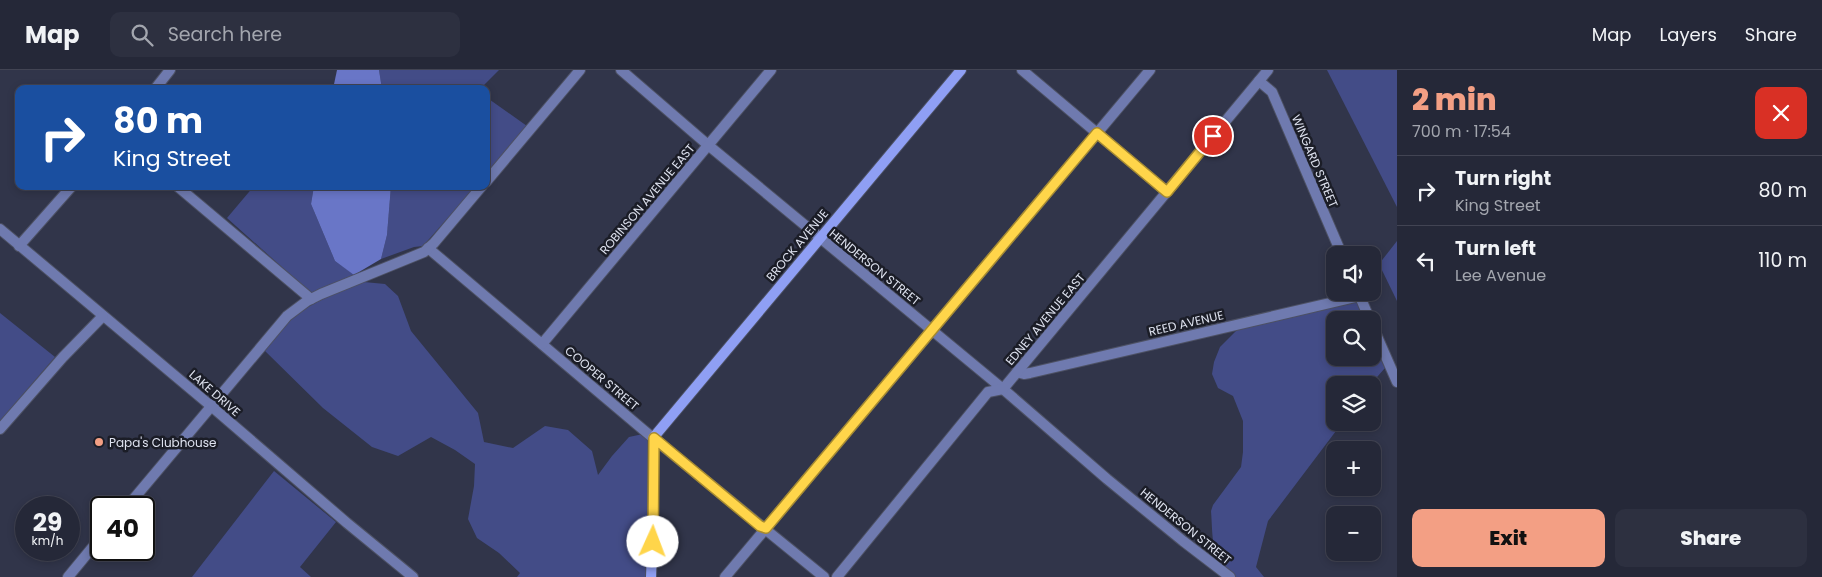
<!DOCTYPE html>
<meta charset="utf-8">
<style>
body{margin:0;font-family:Poppins,sans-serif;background:#2d3040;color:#f1f3f6;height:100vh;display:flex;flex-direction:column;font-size:19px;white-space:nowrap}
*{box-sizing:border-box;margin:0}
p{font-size:16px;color:#a3a6ae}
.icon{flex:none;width:28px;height:28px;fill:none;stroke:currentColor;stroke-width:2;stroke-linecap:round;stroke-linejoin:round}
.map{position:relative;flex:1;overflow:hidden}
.drawer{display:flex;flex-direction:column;background:#252838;width:425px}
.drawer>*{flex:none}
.hud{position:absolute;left:15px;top:15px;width:475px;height:105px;border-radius:10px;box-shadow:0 2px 8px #0003,0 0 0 1px #424453;background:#1a4fa0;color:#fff;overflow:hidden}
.buttons{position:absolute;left:1326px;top:176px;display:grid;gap:10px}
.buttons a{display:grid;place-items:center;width:55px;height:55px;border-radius:10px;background:#252838;box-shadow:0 2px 8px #0003,0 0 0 1px #424453;font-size:25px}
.speed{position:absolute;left:15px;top:426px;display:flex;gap:10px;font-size:25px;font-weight:700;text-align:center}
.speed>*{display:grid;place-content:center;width:65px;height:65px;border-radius:50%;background:#252838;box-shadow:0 2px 8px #0003,0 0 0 1px #424453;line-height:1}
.speed small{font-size:12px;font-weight:400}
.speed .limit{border:2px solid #111;border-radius:8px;background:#fff;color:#111}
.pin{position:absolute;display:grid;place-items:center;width:42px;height:42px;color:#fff;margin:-21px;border:2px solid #fff;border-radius:50%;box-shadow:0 1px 5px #0007}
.me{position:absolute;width:55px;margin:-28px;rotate:2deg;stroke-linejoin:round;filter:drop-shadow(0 0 4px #0008)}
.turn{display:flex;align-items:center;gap:18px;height:105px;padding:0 15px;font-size:22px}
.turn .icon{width:65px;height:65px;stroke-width:2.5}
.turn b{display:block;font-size:35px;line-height:42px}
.round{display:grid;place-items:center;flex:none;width:52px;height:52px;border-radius:10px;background:#2d3040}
.headline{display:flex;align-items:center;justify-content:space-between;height:85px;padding:0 15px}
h1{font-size:30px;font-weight:800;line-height:38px;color:#f39f84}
.button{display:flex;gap:10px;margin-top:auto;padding:10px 15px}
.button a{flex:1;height:58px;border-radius:10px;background:#f39f84;color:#111;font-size:20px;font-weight:800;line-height:58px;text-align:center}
.button a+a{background:#2d3040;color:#f1f3f6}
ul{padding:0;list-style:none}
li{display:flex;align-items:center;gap:15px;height:70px;padding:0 15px;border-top:1px solid #424453}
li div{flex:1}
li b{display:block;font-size:19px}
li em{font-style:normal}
header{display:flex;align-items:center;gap:30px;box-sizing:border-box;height:70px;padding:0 25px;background:#252838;border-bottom:1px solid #424453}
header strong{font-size:24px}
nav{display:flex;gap:28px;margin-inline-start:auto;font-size:18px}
.search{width:350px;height:45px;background:#2d3040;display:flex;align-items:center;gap:12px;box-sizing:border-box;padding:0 18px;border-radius:10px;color:#a3a6ae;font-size:19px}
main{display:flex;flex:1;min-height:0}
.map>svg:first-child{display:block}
.green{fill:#434c87}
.water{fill:#6976c7}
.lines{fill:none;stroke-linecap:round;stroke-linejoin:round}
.street-casing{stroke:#4d5164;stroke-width:12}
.secondary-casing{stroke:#4d5164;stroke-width:12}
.street{stroke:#6f7aaf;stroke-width:10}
.secondary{stroke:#8f9ff4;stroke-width:10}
.route-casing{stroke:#a68a30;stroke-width:12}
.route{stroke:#ffd54a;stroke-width:9}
.poi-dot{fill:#f39f84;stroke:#1b1d27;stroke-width:2}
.labels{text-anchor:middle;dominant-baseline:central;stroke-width:5;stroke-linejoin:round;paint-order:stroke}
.street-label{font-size:12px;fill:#dee2ef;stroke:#1b1d27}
.poi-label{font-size:12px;fill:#dee2ef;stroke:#1b1d27;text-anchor:start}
</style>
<header>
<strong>Map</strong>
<div class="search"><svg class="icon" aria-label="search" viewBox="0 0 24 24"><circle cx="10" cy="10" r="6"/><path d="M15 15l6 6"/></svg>Search here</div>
<nav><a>Map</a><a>Layers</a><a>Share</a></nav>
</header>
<main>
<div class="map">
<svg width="1397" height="507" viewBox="0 0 1397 507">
<rect width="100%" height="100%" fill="#31354a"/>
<g class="green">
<path d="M 379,0 L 499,0 L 480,19 L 382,19 Z"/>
<path d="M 1327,0 L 1397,0 L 1397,137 Z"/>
<path d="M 486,27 L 527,56 L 486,104 Z"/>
<path d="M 254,116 L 314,116 L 311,134 L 335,191 L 355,205 L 311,223 L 227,148 Z"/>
<path d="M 391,116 L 476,116 L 423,176 L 414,177 L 381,189 L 387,165 Z"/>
<path d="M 1397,171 L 1397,231 L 1379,194 Z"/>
<path d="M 364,212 L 385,214 L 398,226 L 411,261 L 478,343 L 484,372 L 513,378 L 545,356 L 568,360 L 592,381 L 598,405 L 612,386 L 629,367 L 643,364 L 649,370 L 649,454 L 646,507 L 517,507 L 520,503 L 499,483 L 477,468 L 468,449 L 474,416 L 475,394 L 455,380 L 431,367 L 398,386 L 372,377 L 323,338 L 264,280 C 273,270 281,258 291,250 C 312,231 337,223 364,212 Z"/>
<path d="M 1357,231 L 1362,250 L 1335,250 L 1335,288 L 1372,288 L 1373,274 L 1385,298 L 1370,315 L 1335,315 L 1335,352 L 1342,353 L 1268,451 L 1256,497 L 1264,507 C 1256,507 1243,507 1236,507 C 1210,496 1213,465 1211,441 L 1213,435 L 1241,397 L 1243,382 L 1243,351 L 1233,326 L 1218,318 L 1212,304 L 1214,292 L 1220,277 L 1239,258 Z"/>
<path d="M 0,243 L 55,287 L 0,351 Z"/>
<path d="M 274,401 L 336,452 L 300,497 L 311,507 L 192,507 Z"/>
</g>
<g class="water">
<path d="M 337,0 L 379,0 L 382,19 L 333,19 Z"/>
<path d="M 314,116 L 391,116 L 387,165 L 381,189 L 354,205 L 335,191 L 311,134 Z"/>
</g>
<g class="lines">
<defs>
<g id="street">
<path d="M 621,0 L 708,75 L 1003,319 L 1107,409 L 1183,471 L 1230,507"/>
<path d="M 1022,0 L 1167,122"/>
<path d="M 1259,11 L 1272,22 L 1342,185"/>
<path d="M 155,19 L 170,0"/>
<path d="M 486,112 L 580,0"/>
<path d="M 177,116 L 311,229"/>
<path d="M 0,159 L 211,336 L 347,453 L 413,507"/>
<path d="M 19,176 L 72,116"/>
<path d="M 428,178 L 653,368 L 824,507"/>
<path d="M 1358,222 L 1370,250"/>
<path d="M 1372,255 L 1397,312"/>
<path d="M 542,274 L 771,0"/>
<path d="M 1017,302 L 1024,304 L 1030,303 L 1360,226"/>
<path d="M 0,359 L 63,287 L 103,246"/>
<path d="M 126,438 L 287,246 L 307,231 L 321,224 L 424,182 L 434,173 L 482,116"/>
<path d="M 68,507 L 101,467"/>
<path d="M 725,507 L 1150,0"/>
<path d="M 837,507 L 988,322 L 1003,319 L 1268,0"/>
</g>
<path id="secondary" d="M 651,507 L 653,455 L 653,368 L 961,0"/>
</defs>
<use href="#street" class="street-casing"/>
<use href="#secondary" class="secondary-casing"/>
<use href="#street" class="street"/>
<use href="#secondary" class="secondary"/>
</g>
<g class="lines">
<defs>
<path id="route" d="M 653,472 L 654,368 L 760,456 L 766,458 L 1097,63 L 1167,122 L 1213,66"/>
</defs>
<use href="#route" class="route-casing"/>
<use href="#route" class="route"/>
</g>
<circle class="poi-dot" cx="99" cy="372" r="5"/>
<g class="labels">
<g class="street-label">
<text transform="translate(1315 91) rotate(67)">WINGARD STREET</text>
<text transform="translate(647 129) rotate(-50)">ROBINSON AVENUE EAST</text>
<text transform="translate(797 175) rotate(-50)">BROCK AVENUE</text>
<text transform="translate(875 197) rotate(39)">HENDERSON STREET</text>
<text transform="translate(1045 249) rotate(-50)">EDNEY AVENUE EAST</text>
<text transform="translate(1186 253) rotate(-13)">REED AVENUE</text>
<text transform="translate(602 308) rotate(40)">COOPER STREET</text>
<text transform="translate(215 323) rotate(41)">LAKE DRIVE</text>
<text transform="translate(1186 456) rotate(39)">HENDERSON STREET</text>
</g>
<g class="poi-label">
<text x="109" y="372">Papa's Clubhouse</text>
</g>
</g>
</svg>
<div class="buttons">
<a><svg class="icon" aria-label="sound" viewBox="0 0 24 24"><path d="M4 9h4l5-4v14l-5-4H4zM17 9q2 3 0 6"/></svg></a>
<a><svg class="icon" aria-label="search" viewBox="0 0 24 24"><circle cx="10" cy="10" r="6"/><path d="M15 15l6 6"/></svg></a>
<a><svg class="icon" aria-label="layers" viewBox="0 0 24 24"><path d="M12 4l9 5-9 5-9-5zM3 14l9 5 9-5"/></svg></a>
<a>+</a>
<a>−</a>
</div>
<div class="speed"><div>29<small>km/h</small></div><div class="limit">40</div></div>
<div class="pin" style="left:1213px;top:66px;background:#d93025"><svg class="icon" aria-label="arrive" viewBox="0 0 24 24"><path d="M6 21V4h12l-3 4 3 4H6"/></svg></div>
<svg class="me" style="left:653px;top:472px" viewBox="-20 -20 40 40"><circle r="19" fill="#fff"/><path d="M0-13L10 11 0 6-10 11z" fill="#ffd54a"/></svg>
<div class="hud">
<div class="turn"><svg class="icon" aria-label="right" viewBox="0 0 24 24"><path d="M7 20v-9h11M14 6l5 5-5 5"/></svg><div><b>80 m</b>King Street</div></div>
</div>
</div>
<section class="drawer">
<div class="headline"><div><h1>2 min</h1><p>700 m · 17:54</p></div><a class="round" style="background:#d93025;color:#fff"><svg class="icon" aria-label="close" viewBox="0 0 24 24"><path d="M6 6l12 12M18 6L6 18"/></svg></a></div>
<ul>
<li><svg class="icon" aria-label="right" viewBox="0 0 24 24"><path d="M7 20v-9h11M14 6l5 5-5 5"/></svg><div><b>Turn right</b><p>King Street</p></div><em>80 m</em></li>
<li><svg class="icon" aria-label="left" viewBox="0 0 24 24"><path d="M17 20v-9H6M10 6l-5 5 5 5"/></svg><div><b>Turn left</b><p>Lee Avenue</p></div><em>110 m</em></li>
</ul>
<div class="button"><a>Exit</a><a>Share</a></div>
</section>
</main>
